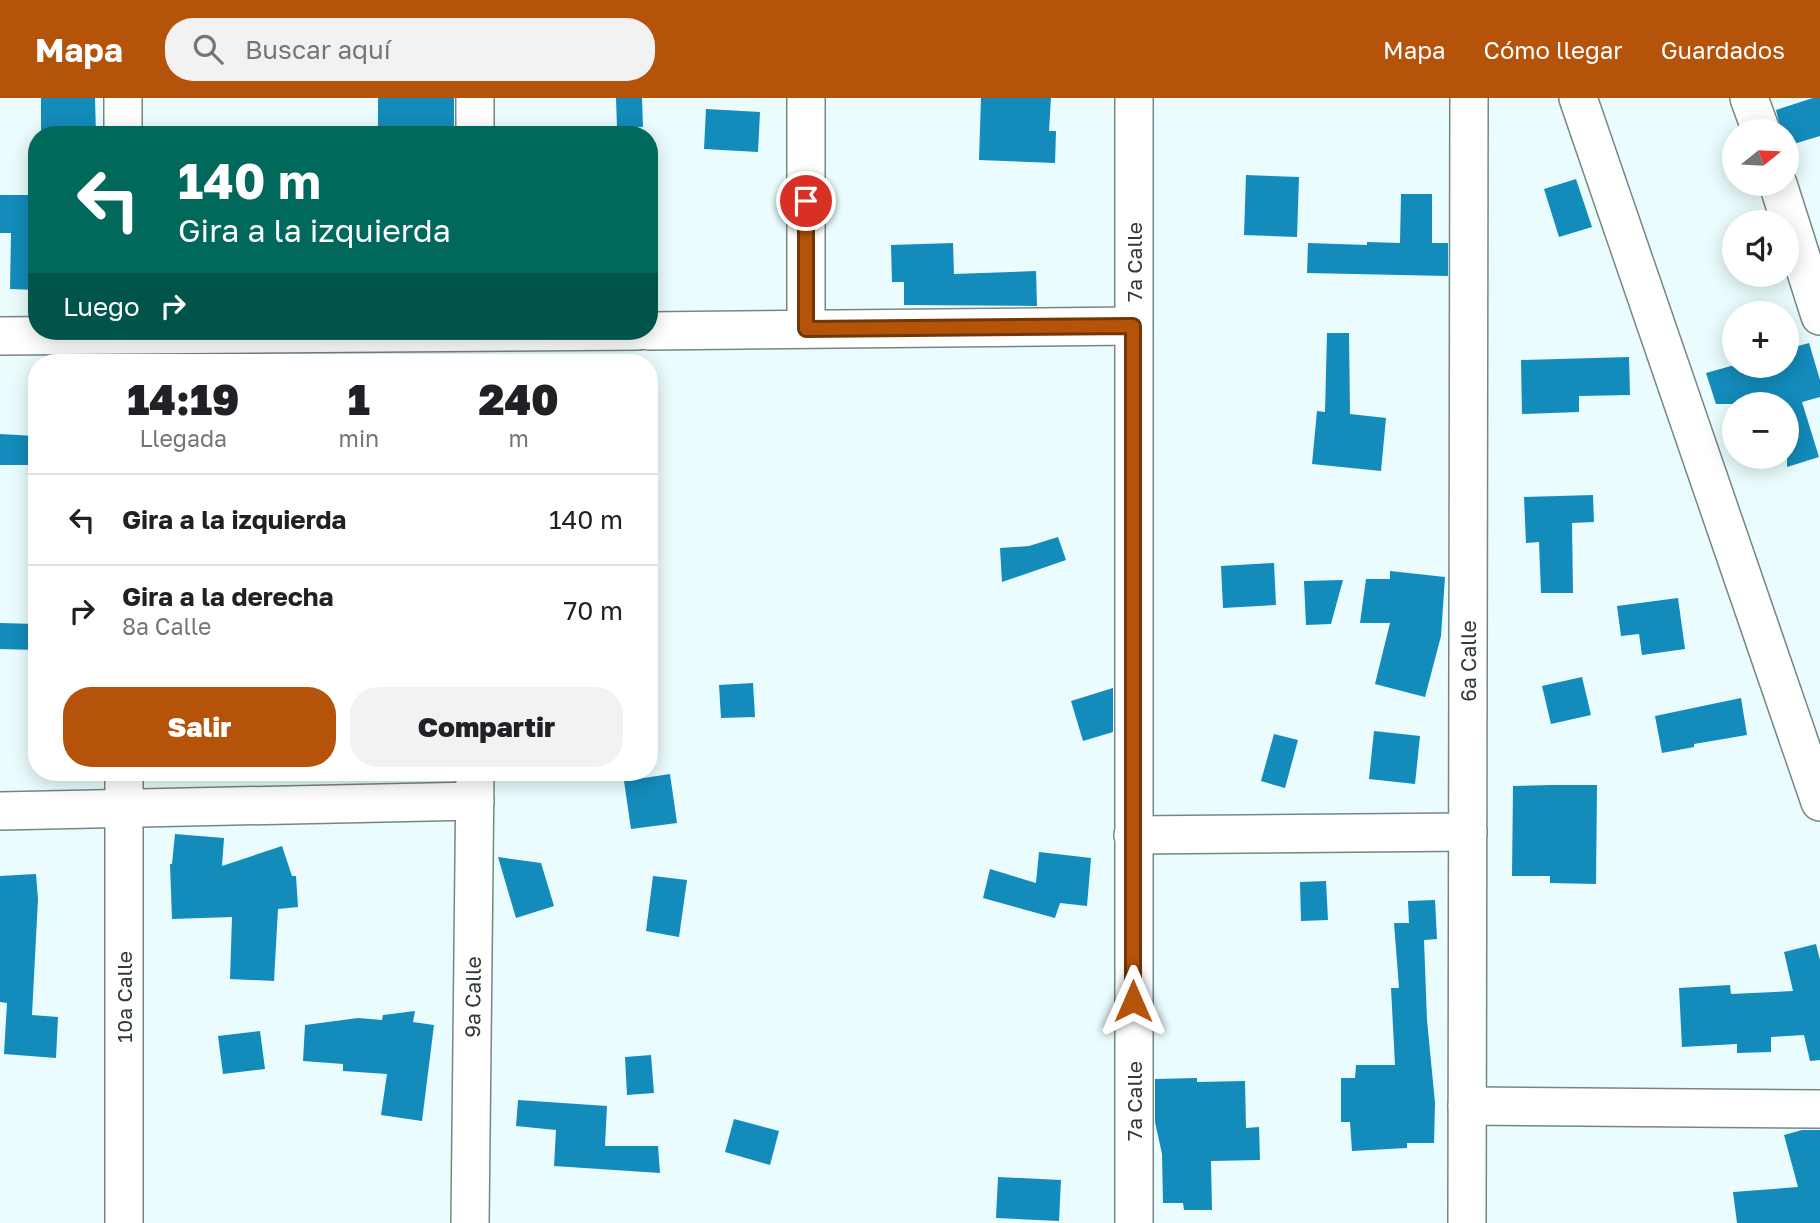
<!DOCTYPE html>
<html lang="es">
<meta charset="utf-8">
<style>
body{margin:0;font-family:"Golos Text",sans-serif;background:#f2f2f2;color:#202124;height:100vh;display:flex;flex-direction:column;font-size:26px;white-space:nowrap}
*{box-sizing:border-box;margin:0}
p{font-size:23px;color:#757577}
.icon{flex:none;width:38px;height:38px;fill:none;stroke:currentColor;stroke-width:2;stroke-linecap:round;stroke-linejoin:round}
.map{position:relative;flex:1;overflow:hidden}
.side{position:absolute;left:28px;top:256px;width:630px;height:427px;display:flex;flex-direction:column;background:#fff;border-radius:28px;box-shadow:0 4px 18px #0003}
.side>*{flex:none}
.guide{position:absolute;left:28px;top:28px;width:630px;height:214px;border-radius:28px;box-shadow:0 4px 18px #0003;background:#00695c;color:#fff;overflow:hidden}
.needle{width:46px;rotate:72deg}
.buttons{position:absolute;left:1722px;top:21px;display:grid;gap:14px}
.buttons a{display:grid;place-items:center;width:77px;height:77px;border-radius:50%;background:#fff;box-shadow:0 4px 18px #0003;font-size:35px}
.pin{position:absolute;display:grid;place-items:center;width:60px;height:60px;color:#fff;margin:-30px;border:4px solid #fff;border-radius:50%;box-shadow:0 2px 7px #0007}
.me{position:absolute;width:77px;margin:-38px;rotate:0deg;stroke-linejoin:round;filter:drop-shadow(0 0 5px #0008)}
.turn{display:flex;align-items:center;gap:24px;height:147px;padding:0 35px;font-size:32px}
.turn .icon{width:91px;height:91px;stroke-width:2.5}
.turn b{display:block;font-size:49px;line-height:60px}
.then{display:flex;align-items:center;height:66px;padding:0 35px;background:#0003;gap:14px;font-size:26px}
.eta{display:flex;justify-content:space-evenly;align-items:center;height:119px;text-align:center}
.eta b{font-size:42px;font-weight:800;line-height:49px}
.primary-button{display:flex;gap:14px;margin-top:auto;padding:14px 35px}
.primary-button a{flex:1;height:80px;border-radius:28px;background:#b45309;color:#fff;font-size:28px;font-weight:800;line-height:80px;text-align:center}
.primary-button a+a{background:#f2f2f2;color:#202124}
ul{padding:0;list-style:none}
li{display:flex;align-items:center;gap:21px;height:91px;padding:0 35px;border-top:2px solid #e0e0e0}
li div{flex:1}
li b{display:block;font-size:26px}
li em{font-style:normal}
header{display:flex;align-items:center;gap:42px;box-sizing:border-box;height:98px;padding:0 35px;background:#b45309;color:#fff}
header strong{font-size:33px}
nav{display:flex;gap:38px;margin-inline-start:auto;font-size:24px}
.search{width:490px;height:63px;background:#f2f2f2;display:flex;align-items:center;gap:18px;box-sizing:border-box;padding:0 24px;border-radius:28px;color:#757577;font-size:26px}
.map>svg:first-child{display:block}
.building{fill:#138bbb}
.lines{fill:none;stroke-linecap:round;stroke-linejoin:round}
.street-casing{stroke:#768687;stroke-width:40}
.street{stroke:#fff;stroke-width:37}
.route-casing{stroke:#753606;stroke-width:18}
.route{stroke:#b45309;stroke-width:12}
.labels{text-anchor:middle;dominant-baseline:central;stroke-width:5;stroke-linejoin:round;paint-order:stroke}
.street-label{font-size:21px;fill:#323939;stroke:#fff}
</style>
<header>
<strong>Mapa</strong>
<div class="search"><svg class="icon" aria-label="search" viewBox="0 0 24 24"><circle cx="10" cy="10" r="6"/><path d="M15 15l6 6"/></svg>Buscar aquí</div>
<nav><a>Mapa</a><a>Cómo llegar</a><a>Guardados</a></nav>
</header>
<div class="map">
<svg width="1820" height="1125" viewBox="0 0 1820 1125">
<rect width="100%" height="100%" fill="#eafcfd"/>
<g class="building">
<path d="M 41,0 L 95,0 L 96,37 L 41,37 Z"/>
<rect x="378" y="0" width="76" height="33"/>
<path d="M 616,0 L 642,0 L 643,29 L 617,30 Z"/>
<path d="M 981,0 L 1051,0 L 1049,33 L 1056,33 L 1055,65 L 979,62 Z"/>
<path d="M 1813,0 L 1820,0 L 1820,38 L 1787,48 L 1787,33 L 1781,33 L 1776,12 Z"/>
<path d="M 706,11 L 760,14 L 758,54 L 704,51 Z"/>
<path d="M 1246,77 L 1299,79 L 1297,139 L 1244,137 Z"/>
<path d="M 1576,81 L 1592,129 L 1559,139 L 1544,91 Z"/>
<path d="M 1401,96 L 1432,96 L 1432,145 L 1448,145 L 1448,178 L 1307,175 L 1308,145 L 1367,147 L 1367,144 L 1400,145 Z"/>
<path d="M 0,97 L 37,97 L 37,192 L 10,191 L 11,135 L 0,135 Z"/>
<path d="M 953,145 L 954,176 L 1036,173 L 1037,208 L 904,207 L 904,184 L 892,184 L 891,147 Z"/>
<path d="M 1327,235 L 1349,235 L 1350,316 L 1386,320 L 1381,373 L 1312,366 L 1317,313 L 1325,314 Z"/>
<path d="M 1809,245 L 1820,282 L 1820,299 L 1802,304 L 1819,359 L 1787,369 L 1787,306 L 1716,306 L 1706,275 L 1731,268 L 1787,268 L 1787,251 Z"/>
<path d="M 1629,259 L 1630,297 L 1579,298 L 1579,314 L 1522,316 L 1521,262 Z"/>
<path d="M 0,336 L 35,338 L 35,367 L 0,367 Z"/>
<path d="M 1593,397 L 1594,424 L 1572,425 L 1573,495 L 1541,495 L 1539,444 L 1526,445 L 1524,399 Z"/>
<path d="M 1058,439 L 1066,462 L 1002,484 L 1000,450 L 1029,448 Z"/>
<path d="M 1274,465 L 1276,507 L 1223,510 L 1221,468 Z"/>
<path d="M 1390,473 L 1445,479 L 1441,538 L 1425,599 L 1375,586 L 1390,525 L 1360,525 L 1366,481 L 1390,481 Z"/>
<path d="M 1343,482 L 1331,526 L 1306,527 L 1304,483 Z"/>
<path d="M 1678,500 L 1685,551 L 1642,557 L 1639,536 L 1621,538 L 1617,508 Z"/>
<path d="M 0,525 L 37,526 L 37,552 L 0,551 Z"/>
<path d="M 1582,579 L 1591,617 L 1551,626 L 1542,588 Z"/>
<path d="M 753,585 L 755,619 L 721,620 L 719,587 Z"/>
<path d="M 1113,590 L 1113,634 L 1083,643 L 1071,603 Z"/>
<path d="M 1741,600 L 1747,637 L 1694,646 L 1694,649 L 1662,655 L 1655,618 Z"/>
<path d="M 1374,633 L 1420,638 L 1415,686 L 1369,681 Z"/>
<path d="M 1274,636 L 1298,642 L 1285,690 L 1261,683 Z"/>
<path d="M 670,676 L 677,725 L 631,731 L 624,683 Z"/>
<path d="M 1550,687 L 1597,687 L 1596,786 L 1550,785 L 1550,778 L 1512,778 L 1513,688 Z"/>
<path d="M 175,736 L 224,740 L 222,768 L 282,748 L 292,778 L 296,778 L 298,809 L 278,811 L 274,883 L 230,881 L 232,819 L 172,821 L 170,766 L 172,766 Z"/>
<path d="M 1039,754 L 1091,760 L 1087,808 L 1060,805 L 1055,820 L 983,800 L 990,771 L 1036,785 Z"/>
<path d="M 498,759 L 541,765 L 554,808 L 516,820 Z"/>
<path d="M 36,776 L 38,801 L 32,917 L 58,919 L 56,960 L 4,956 L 7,905 L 0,904 L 0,778 Z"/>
<path d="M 653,778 L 687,782 L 679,839 L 646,833 Z"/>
<path d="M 1326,783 L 1328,822 L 1301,823 L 1300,784 Z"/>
<path d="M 1435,802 L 1437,841 L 1424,842 L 1427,922 L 1435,1005 L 1434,1045 L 1407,1045 L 1407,1050 L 1352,1053 L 1350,1024 L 1341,1024 L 1341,980 L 1355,980 L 1356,967 L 1395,967 L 1391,890 L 1399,890 L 1394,825 L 1409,825 L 1408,803 Z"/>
<path d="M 1816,846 L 1820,862 L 1820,962 L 1810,963 L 1804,937 L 1771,939 L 1771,954 L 1737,955 L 1737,946 L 1682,949 L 1679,890 L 1730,887 L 1731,896 L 1793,893 L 1784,854 Z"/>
<path d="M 415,913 L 413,924 L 434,927 L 422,1023 L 381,1017 L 387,976 L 343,973 L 343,966 L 303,963 L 305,927 L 358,920 L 382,922 L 383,917 Z"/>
<path d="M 260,933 L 265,971 L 223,976 L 218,938 Z"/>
<path d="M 651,957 L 654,995 L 627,997 L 625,959 Z"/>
<path d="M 1197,980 L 1197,984 L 1245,983 L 1246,1030 L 1259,1029 L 1260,1062 L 1211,1063 L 1212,1112 L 1184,1112 L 1183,1105 L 1163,1105 L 1162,1056 L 1155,1024 L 1155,981 Z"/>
<path d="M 518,1002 L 607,1008 L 605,1048 L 658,1048 L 660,1075 L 554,1068 L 556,1032 L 516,1028 Z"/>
<path d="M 734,1021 L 779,1033 L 770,1067 L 725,1054 Z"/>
<path d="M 1802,1032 L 1820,1032 L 1820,1125 L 1737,1125 L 1733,1094 L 1798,1089 L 1784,1037 Z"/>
<path d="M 998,1079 L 1061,1082 L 1059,1123 L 996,1120 Z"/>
</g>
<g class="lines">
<defs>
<g id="street">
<path d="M 123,0 L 123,37"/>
<path d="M 1134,0 L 1134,1125"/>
<path d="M 1578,0 L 1820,704"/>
<path d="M 1749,0 L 1761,33"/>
<path d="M 475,37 L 475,0"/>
<path d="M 1778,86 L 1820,218"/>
<path d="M 806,231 L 806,0"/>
<path d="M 649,233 L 1133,228"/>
<path d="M 0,238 L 638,233"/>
<path d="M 0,713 L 475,703"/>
<path d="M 1133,737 L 1468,734"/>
<path d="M 1467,1008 L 1820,1011"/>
<path d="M 124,1125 L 124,674"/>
<path id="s1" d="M 470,1125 L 475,674"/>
<path id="s2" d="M 1467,1125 L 1469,0"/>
</g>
</defs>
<use href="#street" class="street-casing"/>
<use href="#street" class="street"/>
</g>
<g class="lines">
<defs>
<path id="route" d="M 806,103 L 806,231 L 1133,228 L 1133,903"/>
</defs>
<use href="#route" class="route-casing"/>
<use href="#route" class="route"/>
</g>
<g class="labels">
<g class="street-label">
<text transform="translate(1134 164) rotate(-90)">7a Calle</text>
<text stroke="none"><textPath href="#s2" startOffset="562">6a Calle</textPath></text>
<text transform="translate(124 899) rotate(-90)">10a Calle</text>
<text stroke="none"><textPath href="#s1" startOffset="226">9a Calle</textPath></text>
<text transform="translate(1134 1003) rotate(-90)">7a Calle</text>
</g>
</g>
</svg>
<div class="buttons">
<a><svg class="needle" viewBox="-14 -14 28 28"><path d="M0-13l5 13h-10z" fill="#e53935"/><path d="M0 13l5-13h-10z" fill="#757577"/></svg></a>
<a><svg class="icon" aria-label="sound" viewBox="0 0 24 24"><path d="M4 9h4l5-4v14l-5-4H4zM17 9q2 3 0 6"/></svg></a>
<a>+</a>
<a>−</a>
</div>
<div class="pin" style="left:806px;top:103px;background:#d93025"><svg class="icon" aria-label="arrive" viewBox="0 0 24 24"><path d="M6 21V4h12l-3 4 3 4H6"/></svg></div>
<svg class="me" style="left:1133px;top:903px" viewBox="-20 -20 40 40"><path d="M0-17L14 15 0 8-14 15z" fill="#b45309" stroke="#fff" stroke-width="4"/></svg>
<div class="guide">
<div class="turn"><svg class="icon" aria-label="left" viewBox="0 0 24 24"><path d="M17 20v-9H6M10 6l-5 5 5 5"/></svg><div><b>140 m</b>Gira a la izquierda</div></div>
<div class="then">Luego<svg class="icon" aria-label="right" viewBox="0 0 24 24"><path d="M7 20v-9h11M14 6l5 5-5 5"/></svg></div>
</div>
<section class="side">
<div class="eta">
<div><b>14:19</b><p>Llegada</p></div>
<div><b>1</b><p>min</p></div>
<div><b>240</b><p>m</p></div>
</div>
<ul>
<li><svg class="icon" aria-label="left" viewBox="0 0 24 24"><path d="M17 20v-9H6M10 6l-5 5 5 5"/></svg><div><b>Gira a la izquierda</b></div><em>140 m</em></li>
<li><svg class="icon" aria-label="right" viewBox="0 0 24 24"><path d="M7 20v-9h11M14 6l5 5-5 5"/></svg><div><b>Gira a la derecha</b><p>8a Calle</p></div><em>70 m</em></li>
</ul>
<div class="primary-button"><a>Salir</a><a>Compartir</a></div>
</section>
</div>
